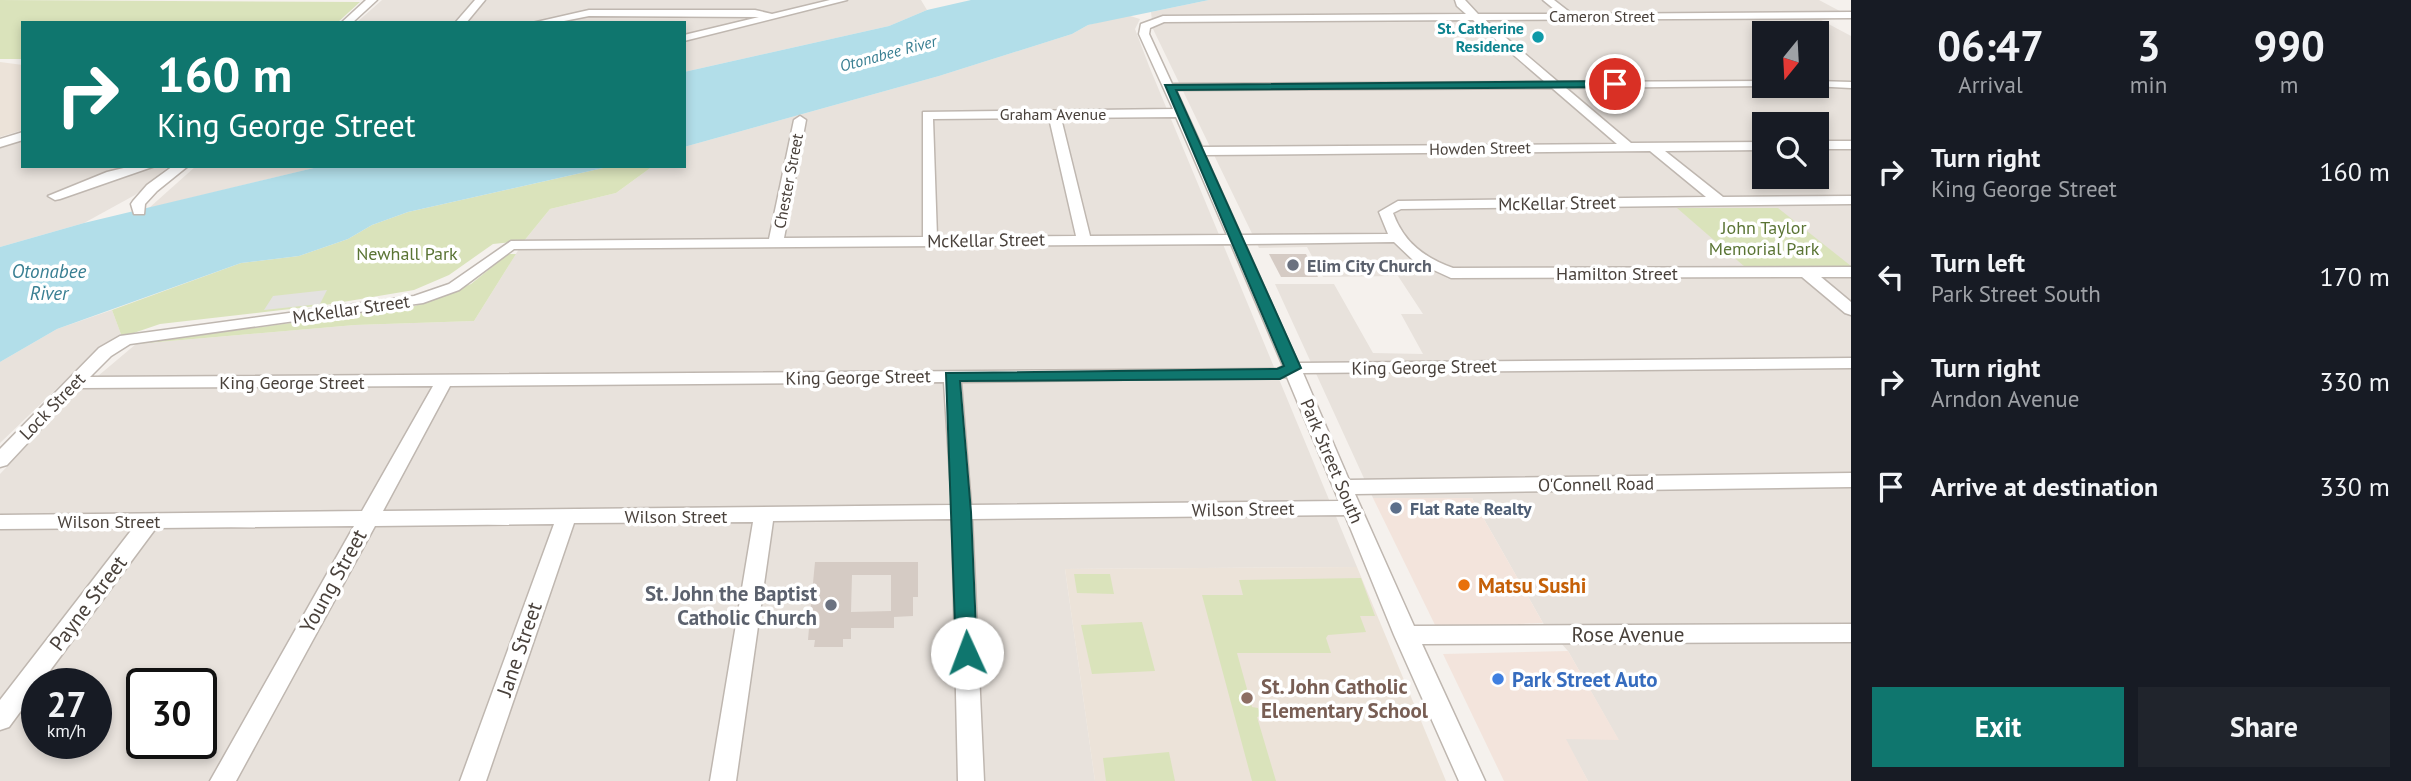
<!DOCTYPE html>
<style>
body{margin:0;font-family:"PT Sans",sans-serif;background:#20242c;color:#f1f3f6;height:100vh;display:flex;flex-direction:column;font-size:26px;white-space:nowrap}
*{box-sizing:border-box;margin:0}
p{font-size:23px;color:#9ea1a6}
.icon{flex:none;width:38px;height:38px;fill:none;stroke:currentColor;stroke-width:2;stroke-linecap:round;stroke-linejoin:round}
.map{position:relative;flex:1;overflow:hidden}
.sheet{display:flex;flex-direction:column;background:#171b24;width:560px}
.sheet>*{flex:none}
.hud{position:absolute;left:21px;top:21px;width:665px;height:147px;border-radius:0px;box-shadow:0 4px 10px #0003;background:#0f766e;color:#fff;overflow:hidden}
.needle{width:46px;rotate:198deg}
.buttons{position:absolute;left:1752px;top:21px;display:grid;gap:14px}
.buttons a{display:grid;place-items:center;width:77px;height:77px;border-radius:0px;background:#171b24;box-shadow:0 4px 10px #0003;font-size:35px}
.speed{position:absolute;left:21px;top:668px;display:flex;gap:14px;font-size:35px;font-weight:700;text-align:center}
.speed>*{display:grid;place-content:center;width:91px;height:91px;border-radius:50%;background:#171b24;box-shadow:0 4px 10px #0003;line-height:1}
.speed small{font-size:18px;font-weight:400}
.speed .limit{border:4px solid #111;border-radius:10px;background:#fff;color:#111}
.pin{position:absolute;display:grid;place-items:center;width:60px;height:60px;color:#fff;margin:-30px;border:4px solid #fff;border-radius:50%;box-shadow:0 2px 7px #0007}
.me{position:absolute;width:77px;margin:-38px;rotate:358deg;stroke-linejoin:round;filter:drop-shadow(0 0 5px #0008)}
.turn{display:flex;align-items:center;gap:24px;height:147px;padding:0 21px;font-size:32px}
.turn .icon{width:91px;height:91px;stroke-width:2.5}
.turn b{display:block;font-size:49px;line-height:60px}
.eta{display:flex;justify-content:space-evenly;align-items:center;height:119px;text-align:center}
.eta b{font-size:42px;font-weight:700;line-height:49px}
.primary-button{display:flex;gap:14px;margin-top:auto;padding:14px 21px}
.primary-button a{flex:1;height:80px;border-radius:0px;background:#0f766e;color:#fff;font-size:28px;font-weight:700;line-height:80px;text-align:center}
.primary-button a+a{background:#20242c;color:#f1f3f6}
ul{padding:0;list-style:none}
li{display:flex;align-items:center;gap:21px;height:105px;padding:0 21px}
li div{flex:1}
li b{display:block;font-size:26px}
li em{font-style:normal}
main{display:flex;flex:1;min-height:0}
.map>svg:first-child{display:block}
.residential{fill:#e8e2dc;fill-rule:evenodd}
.commercial{fill:#f3e4dc}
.education{fill:#ece3d9}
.green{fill:#dae3bb}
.parking{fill:#e4e2e0}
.water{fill:#b2dee9}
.building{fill:#d5cbc4;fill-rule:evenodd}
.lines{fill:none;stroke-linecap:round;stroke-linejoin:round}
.minor-casing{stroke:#bfb7b0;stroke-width:3}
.minor{fill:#fff;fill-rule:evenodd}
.route{fill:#0f766e;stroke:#0a4d48;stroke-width:2}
.culture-dot{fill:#0f9aa8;stroke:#fff;stroke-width:2.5}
.worship-dot{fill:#6b7280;stroke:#fff;stroke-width:2.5}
.service-dot{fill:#5c6f8a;stroke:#fff;stroke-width:2.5}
.food-dot{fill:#e8710a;stroke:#fff;stroke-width:2.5}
.shop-dot{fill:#3f7fe0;stroke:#fff;stroke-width:2.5}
.education-dot{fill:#8d6e63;stroke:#fff;stroke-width:2.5}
.labels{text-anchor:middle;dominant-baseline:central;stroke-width:7;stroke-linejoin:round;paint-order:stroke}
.far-street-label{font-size:16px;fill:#49413b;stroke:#fff}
.far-culture-label{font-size:16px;font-weight:bold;fill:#0d838f;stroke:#fff;text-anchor:end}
.far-water-label{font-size:16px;font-style:italic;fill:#397f92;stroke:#fff}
.street-label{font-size:18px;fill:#49413b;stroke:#fff}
.park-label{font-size:18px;fill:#5a7434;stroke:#fff}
.worship-label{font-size:18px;font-weight:bold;fill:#5b616d;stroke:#fff;text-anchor:start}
.service-label{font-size:18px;font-weight:bold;fill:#4e5e75;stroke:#fff;text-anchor:start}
.water-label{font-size:19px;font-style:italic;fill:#397f92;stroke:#fff}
.near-street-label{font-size:21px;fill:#49413b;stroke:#fff}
.near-food-label{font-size:21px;font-weight:bold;fill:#c56008;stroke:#fff;text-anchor:start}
.near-worship-label{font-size:21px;font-weight:bold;fill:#5b616d;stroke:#fff;text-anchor:end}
.near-shop-label{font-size:21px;font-weight:bold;fill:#366cbe;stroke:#fff;text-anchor:start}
.near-education-label{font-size:21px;font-weight:bold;fill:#785e54;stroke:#fff;text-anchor:start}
</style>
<main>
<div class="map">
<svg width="1851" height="781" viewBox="0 0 1851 781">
<rect width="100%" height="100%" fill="#f5f1ed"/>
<g class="residential">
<path d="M 382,0 L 921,0 L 927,10 L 889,26 L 684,72 L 684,23 L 356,23 Z"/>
<path d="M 1209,0 L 1819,0 L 1851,17 L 1821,20 L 1851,36 L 1851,781 L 1588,781 L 1565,739 L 1618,739 L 1568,651 L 1543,623 L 1472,498 L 1373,498 L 1275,284 L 1334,284 L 1373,353 L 1423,354 L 1401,314 L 1423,314 L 1398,276 L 1323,277 L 1307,247 L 1259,248 L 1153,29 L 1151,12 ZM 1764,33 L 1816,33 L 1816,86 L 1764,86 ZM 1764,124 L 1816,124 L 1816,177 L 1764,177 Z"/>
<path d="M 1127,15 L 1140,19 L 1135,29 L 1149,66 L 1357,567 L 1065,569 L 1095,781 L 0,781 L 0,474 L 73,397 L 136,344 L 355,325 L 474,321 L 524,241 L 550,209 L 616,193 L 653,166 L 684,166 L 684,147 L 939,76 L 1072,34 L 1088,25 ZM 37,684 L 96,684 L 96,744 L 37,744 ZM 142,684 L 201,684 L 201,744 L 142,744 Z"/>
<path d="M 23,140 L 23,166 L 169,166 L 135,195 L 84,223 L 0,247 L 0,147 Z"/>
<path d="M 196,166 L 322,166 L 149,208 Z"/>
<path d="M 112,310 L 122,337 L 101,346 L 0,443 L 0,362 L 57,329 Z"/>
</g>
<g class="commercial">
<path d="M 1373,498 L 1472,498 L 1543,623 L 1436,627 Z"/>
<path d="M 1568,651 L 1619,740 L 1566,739 L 1588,781 L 1504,781 L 1443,654 Z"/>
</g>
<g class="education">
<path d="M 0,62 L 23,65 L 23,130 L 0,137 Z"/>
<path d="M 1357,567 L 1446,781 L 1095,781 L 1065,569 Z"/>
</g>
<g class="green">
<path d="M 0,0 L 360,2 L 337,23 L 23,23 L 23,59 L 0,59 Z"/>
<path d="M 612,166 L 653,166 L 616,193 L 550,209 L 524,241 L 493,244 L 449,275 L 414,290 L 325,305 L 160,324 L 122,337 L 112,310 L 241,263 L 299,256 L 348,239 L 372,225 L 408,212 Z"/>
<path d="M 1677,208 L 1778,208 L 1851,266 L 1745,267 Z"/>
<path d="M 508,254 L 516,254 L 474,321 L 355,325 L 136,344 L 415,306 L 471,284 Z"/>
<path d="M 1074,574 L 1110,574 L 1114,594 L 1077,593 Z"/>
<path d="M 1361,578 L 1375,616 L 1360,616 L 1366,632 L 1328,635 L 1326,638 L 1331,653 L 1237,653 L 1252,707 L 1258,708 L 1261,716 L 1257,717 L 1276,781 L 1252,781 L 1202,595 L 1243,595 L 1239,580 Z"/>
<path d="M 1142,622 L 1155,671 L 1092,674 L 1081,625 Z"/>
<path d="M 1169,752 L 1175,781 L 1106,781 L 1103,758 Z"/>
</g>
<path class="parking" d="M 327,290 L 320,304 L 264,310 L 273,296 Z"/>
<g class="water">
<path d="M 971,0 L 1209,0 L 1088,25 L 1072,34 L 939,76 L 684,147 L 684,72 L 889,26 L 927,10 Z"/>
<path d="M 322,166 L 612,166 L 408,212 L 372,225 L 348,239 L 299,256 L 241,263 L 57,329 L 0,362 L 0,247 L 84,223 Z"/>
</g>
<g class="building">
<path d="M 1269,254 L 1306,254 L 1318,277 L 1281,277 Z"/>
<path d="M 815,562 L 918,562 L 918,597 L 913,597 L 913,616 L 894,617 L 894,628 L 851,628 L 851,639 L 843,639 L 843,647 L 814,647 L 815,640 L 808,640 L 809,628 L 802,628 L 804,614 L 810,614 ZM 852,575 L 891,575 L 891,611 L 851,612 Z"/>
</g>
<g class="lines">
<defs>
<g id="minor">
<path d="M 366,0 L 377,0 L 352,23 L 341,23 Z"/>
<path d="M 475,0 L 485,0 L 466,23 L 455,23 Z"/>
<path d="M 830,0 L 847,0 L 684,41 L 684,35 L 759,17 L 589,16 L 554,23 L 532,23 L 589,10 L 755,10 L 772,14 Z"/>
<path d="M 1455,0 L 1465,0 L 1478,14 L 1560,14 L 1543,0 L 1554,0 L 1572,14 L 1851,12 L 1851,18 L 1485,20 L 1558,82 L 1764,81 L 1764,86 L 1768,86 L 1566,88 L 1631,143 L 1764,142 L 1764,150 L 1665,151 L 1723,197 L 1851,196 L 1851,204 L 1401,209 L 1393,213 C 1404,243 1425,258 1453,268 L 1851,267 L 1851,277 L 1821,277 L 1851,302 L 1851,315 L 1845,313 L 1802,277 L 1451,278 L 1414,261 L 1394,242 L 1245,244 L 1298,363 L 1851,358 L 1851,368 L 1303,373 L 1349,480 L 1851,473 L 1851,487 L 1355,494 L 1414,626 L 1851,624 L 1851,642 L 1422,644 L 1485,781 L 1459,781 L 1394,635 L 1345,515 L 972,519 L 984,781 L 958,781 L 952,519 L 773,521 L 736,781 L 710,781 L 753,522 L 574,523 L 486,781 L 460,781 L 554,524 L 375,526 L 236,781 L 210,781 L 354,526 L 156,528 L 40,684 L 37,684 L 37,689 L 9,727 L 0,730 L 0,700 L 133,528 L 0,529 L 0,515 L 362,511 L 433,386 L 79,388 L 7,465 L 0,467 L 0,449 L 99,348 L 120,336 L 414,296 L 449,284 L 511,241 L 769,239 L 794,120 L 800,116 L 806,120 L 784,238 L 923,237 L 923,112 L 1173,109 L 1139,34 L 1141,24 L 1163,16 L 1466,14 L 1457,6 ZM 1473,20 L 1545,82 L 1172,84 L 1149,34 L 1150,28 L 1164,22 ZM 1552,88 L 1617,144 L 1202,147 L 1176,90 ZM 1176,117 L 1227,235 L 1090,236 L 1061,118 ZM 1049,118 L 1076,236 L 937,237 L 933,119 ZM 1650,151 L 1706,197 L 1398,201 L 1379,212 L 1388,234 L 1241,235 L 1205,155 ZM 1231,244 L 1283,366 L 1277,369 L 90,377 L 111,356 L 130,344 L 423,303 L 459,290 L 514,249 ZM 1287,377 L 1339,501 L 971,505 L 961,382 ZM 944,382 L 952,505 L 383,511 L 450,386 Z"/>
<path d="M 1816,81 L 1851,82 L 1851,88 L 1812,86 L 1816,86 Z"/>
<path d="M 23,132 L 23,140 L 0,147 L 0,139 Z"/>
<rect x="1816" y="141" width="35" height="8"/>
<path d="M 132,166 L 155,166 L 60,199 L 55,200 L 48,196 L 107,172 Z"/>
<path d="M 173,166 L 188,166 L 157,191 L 145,204 L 144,214 L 134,214 L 131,204 L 133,201 L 147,185 Z"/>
</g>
</defs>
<use href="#minor" class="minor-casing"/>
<use href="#minor" class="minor"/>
</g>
<path class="route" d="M 1615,81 L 1619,82 L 1619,87 L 1176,90 L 1301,368 L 1280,379 L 960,381 L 971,512 L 977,653 L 974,659 L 967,662 L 959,659 L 956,653 L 946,373 L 1277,369 L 1284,366 L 1165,85 Z"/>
<circle class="culture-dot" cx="1538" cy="37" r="7"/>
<g class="worship-dot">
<circle cx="1293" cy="265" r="7"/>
<circle cx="831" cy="605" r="7"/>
</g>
<circle class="service-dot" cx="1396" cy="508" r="7"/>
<circle class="food-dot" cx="1464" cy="585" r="7"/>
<circle class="shop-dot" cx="1498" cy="679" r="7"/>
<circle class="education-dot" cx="1247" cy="698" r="7"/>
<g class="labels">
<g class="far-street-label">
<text x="1602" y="16">Cameron Street</text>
<text x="1053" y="114">Graham Avenue</text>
<text transform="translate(1480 148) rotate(-1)">Howden Street</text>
<text transform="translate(788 181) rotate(-79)">Chester Street</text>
</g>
<g class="far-culture-label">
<text x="1524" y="28">St. Catherine<tspan x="1524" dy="18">Residence</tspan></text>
</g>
<g class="far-water-label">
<text transform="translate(888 53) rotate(-15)">Otonabee River</text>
</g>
<g class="street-label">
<text transform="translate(1557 203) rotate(-1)">McKellar Street</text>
<text transform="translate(986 240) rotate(-1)">McKellar Street</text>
<text x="1617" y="273">Hamilton Street</text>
<text transform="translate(351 309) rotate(-8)">McKellar Street</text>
<text transform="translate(1424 367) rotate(-1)">King George Street</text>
<text transform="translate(858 377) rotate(-1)">King George Street</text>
<text x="292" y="382">King George Street</text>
<text transform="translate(52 406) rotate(-46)">Lock Street</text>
<text transform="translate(1332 461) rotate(67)">Park Street South</text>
<text transform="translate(1596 484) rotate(-1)">O'Connell Road</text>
<text transform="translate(1243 509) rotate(-1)">Wilson Street</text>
<text x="676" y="516">Wilson Street</text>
<text x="109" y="521">Wilson Street</text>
</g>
<g class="park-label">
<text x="1764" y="227">John Taylor<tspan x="1764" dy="21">Memorial Park</tspan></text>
<text x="407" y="253">Newhall Park</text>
</g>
<g class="worship-label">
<text x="1307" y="265">Elim City Church</text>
</g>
<g class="service-label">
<text x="1410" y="508">Flat Rate Realty</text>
</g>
<g class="water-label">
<text x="49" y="271">Otonabee<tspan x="49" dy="22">River</tspan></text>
</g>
<g class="near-street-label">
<text transform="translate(333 581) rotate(-61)">Young Street</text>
<text transform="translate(88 603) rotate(-53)">Payne Street</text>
<text x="1628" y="634">Rose Avenue</text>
<text transform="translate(519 649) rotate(-71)">Jane Street</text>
</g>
<g class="near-food-label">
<text x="1478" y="585">Matsu Sushi</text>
</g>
<g class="near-worship-label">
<text x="817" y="593">St. John the Baptist<tspan x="817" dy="24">Catholic Church</tspan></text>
</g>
<g class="near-shop-label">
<text x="1512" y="679">Park Street Auto</text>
</g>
<g class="near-education-label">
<text x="1261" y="686">St. John Catholic<tspan x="1261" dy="24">Elementary School</tspan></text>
</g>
</g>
</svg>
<div class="buttons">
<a><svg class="needle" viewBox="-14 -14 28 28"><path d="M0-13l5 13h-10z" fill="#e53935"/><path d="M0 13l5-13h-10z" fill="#9ea1a6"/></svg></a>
<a><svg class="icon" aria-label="search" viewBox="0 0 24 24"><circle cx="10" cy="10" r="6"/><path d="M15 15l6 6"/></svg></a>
</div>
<div class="speed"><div>27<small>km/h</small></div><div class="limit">30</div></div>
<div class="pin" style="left:1615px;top:84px;background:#d93025"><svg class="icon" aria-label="arrive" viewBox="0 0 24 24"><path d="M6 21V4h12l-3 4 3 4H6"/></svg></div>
<svg class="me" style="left:967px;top:653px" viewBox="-20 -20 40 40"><circle r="19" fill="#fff"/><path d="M0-13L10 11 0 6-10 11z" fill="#0f766e"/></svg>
<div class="hud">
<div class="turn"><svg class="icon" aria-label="right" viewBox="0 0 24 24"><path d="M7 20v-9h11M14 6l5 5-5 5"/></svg><div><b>160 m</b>King George Street</div></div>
</div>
</div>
<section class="sheet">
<div class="eta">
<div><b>06:47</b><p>Arrival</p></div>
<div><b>3</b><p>min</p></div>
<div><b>990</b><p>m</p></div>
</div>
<ul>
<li><svg class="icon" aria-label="right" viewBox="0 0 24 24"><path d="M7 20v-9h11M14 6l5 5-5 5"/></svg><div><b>Turn right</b><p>King George Street</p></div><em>160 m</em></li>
<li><svg class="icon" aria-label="left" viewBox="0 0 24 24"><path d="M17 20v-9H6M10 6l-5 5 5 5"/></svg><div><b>Turn left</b><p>Park Street South</p></div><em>170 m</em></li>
<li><svg class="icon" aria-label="right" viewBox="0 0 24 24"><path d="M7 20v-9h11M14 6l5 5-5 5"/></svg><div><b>Turn right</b><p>Arndon Avenue</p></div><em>330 m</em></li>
<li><svg class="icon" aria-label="arrive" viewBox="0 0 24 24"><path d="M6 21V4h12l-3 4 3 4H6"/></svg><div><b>Arrive at destination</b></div><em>330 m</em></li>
</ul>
<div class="primary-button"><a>Exit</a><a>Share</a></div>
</section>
</main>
